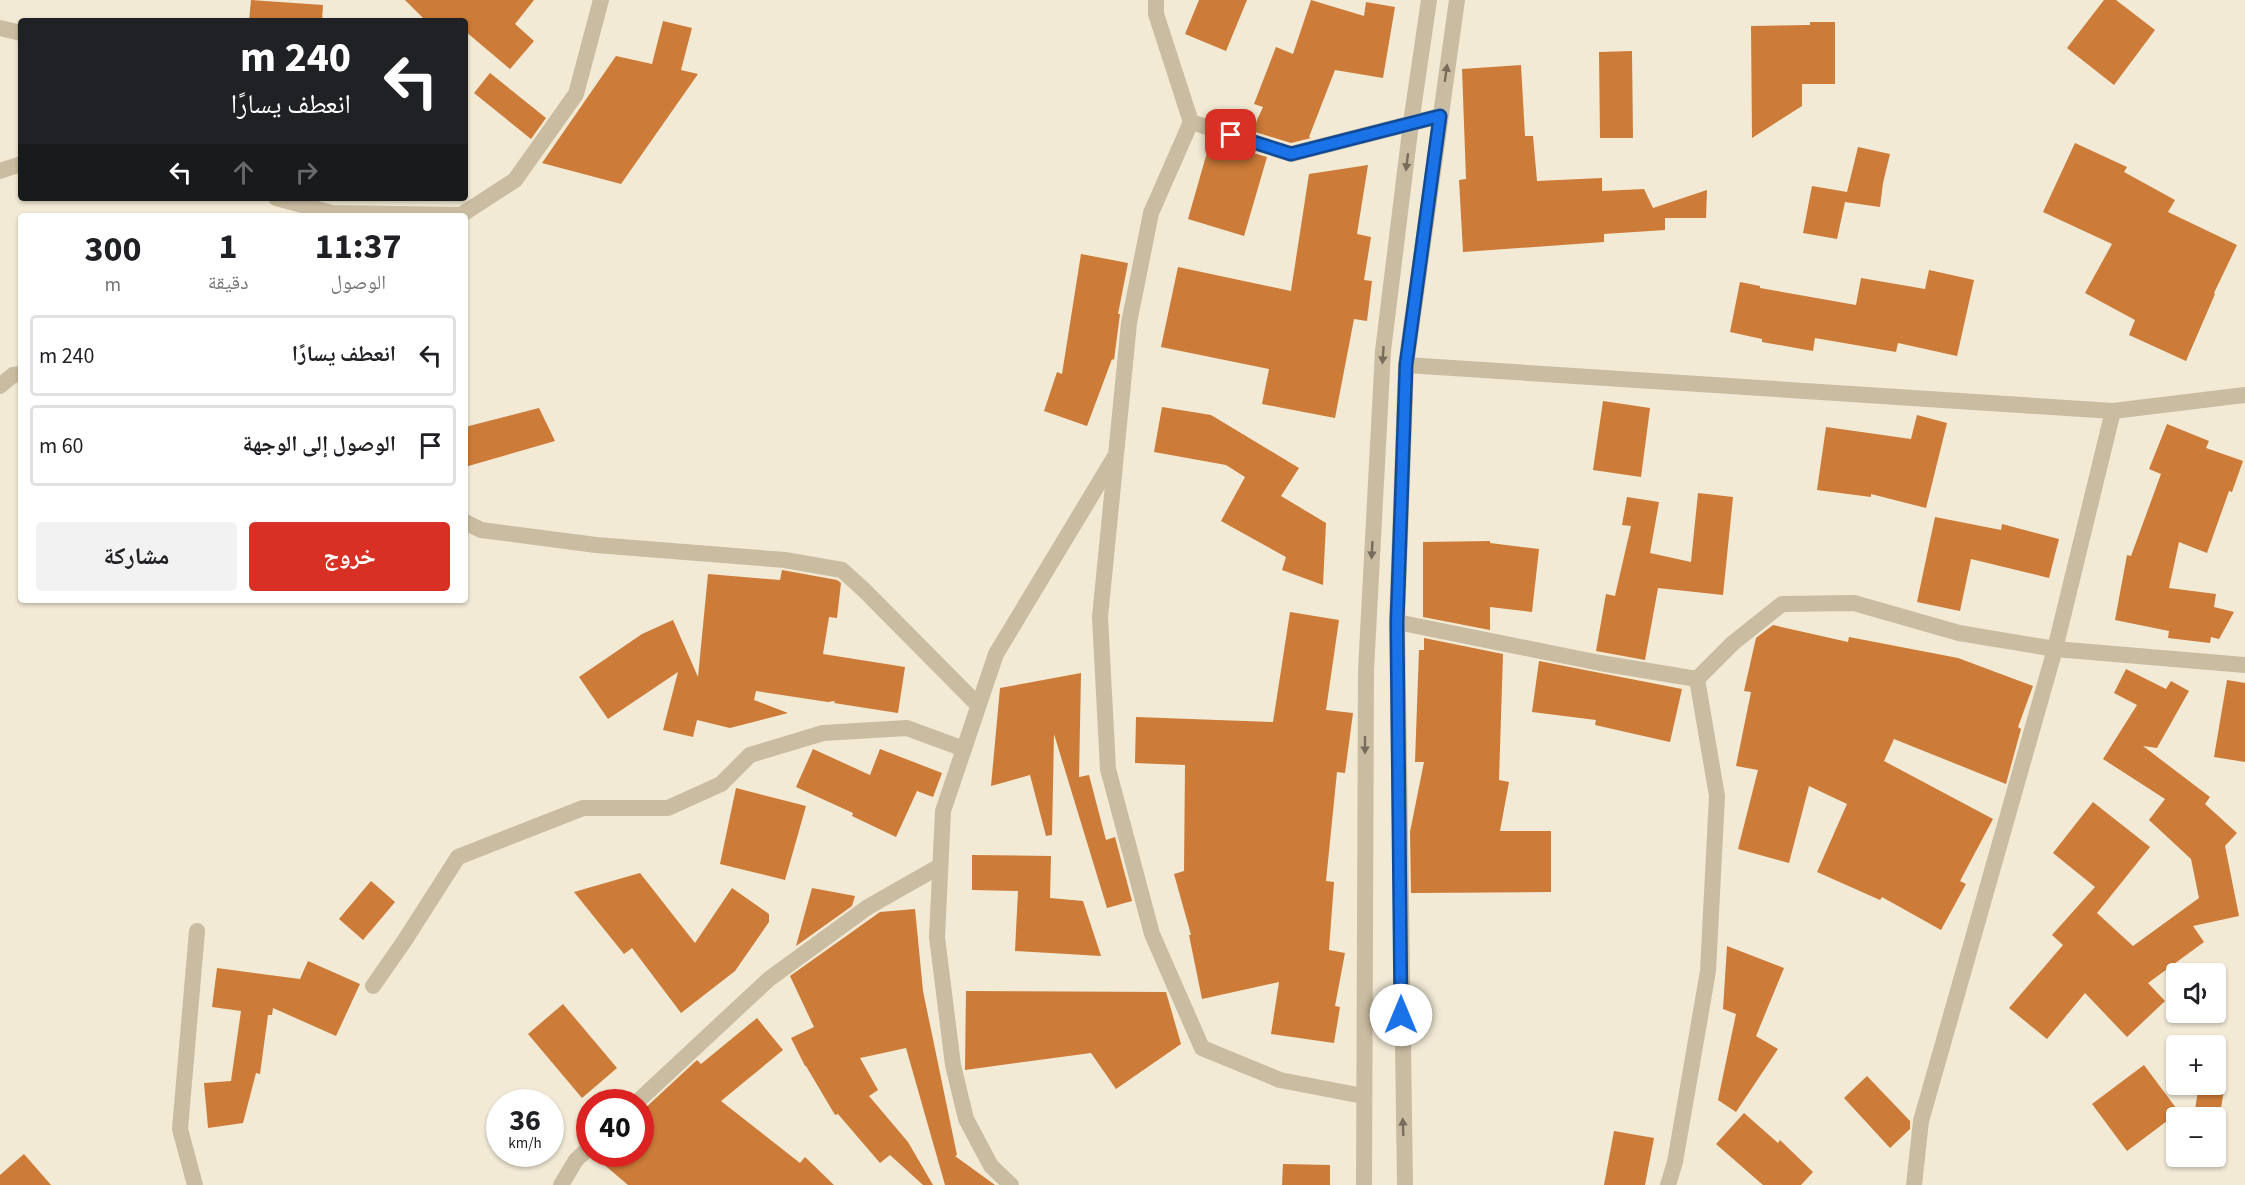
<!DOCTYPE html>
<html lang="ar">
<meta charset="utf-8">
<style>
body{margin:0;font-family:"Source Sans 3","Noto Naskh Arabic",sans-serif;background:#f2f2f2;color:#202124;direction:rtl;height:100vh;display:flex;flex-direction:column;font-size:22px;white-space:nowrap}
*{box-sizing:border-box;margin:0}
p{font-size:20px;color:#757577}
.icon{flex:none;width:33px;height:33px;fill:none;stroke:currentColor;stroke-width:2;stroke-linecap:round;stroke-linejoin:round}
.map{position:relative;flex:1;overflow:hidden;direction:ltr}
.sheet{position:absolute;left:18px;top:213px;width:450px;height:390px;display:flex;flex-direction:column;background:#fff;border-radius:6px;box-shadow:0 2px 4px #0004;direction:rtl}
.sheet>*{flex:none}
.guide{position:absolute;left:18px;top:18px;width:450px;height:183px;border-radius:6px;box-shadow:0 2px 4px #0004;direction:rtl;background:#202124;color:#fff;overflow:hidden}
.tools{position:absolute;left:2166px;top:963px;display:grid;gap:12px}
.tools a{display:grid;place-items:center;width:60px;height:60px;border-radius:6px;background:#fff;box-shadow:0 2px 4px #0004;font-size:30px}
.speed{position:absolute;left:486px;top:1089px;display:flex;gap:12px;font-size:30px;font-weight:700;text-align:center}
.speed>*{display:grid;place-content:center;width:78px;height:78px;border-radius:50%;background:#fff;box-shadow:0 2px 4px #0004;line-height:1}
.speed small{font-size:15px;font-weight:400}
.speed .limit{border:9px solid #d22;background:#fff;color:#111}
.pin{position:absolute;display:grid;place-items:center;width:51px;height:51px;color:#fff;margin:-26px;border-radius:12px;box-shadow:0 3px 9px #0006}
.me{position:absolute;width:66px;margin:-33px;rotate:0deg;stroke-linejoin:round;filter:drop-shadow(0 0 4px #0008)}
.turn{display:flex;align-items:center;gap:21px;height:126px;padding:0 18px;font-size:27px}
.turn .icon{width:78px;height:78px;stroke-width:2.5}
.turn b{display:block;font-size:42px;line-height:51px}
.lanes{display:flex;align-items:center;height:57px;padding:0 18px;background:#0003;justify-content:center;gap:30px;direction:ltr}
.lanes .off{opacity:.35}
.eta{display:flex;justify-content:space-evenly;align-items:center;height:102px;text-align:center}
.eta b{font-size:36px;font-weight:700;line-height:42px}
.cta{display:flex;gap:12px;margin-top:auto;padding:12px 18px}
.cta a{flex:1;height:69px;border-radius:6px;background:#d93025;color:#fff;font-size:24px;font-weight:700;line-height:69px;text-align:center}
.cta a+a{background:#f2f2f2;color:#202124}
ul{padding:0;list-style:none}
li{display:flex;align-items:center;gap:18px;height:81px;margin:0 12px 9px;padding:0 6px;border:3px solid #e0e0e0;border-radius:6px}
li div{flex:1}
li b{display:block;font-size:22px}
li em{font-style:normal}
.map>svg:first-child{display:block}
.building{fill:#cc7b38}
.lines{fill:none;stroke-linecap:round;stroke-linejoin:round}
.minor{stroke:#cabca1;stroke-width:16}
.tertiary{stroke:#cabca1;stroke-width:16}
.oneway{fill:#776d5c}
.route-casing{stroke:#114b97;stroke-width:15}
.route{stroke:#1a73e8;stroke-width:10}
</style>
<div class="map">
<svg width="2245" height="1185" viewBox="0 0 2245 1185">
<rect width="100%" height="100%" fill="#f2ead5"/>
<g class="building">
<path d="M 251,0 L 323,5 L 322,21 L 249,21 Z"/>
<path d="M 405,0 L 534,0 L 515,24 L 534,41 L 510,69 L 465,31 L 465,21 L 426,21 Z"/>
<path d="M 1199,0 L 1247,0 L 1226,51 L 1185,34 Z"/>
<path d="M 1311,0 L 1364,16 L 1366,2 L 1395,7 L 1383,78 L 1335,70 L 1309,137 L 1311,138 L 1291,143 L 1252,131 L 1263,107 L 1254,104 L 1276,47 L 1293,54 Z"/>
<path d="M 2104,0 L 2116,0 L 2155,30 L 2114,85 L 2067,48 Z"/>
<path d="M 663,21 L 692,28 L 681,70 L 698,74 L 621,184 L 542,163 L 616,56 L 652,64 Z"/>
<path d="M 1810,22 L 1835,22 L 1835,84 L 1802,84 L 1802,106 L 1752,138 L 1751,26 L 1810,25 Z"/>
<path d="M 1632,51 L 1633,138 L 1600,138 L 1599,52 Z"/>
<path d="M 1521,65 L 1525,136 L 1533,136 L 1537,181 L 1602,178 L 1602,191 L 1644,189 L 1653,208 L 1707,190 L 1706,218 L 1665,218 L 1665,230 L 1604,234 L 1604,242 L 1463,252 L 1459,180 L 1466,179 L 1462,69 Z"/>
<path d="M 490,73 L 546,118 L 531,139 L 474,93 Z"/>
<path d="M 2075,143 L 2127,167 L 2124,172 L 2175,200 L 2168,212 L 2237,245 L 2214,293 L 2215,294 L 2186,361 L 2129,335 L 2135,320 L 2085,293 L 2112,244 L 2043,212 Z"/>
<path d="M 1858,147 L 1890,154 L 1883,183 L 1880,207 L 1845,202 L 1837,239 L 1803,233 L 1812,186 L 1847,192 Z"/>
<path d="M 1208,149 L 1240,158 L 1243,150 L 1267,157 L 1244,236 L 1188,219 Z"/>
<path d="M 1368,165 L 1357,234 L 1371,237 L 1364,280 L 1372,281 L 1367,321 L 1354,319 L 1335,418 L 1262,404 L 1269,369 L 1161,347 L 1178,267 L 1291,291 L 1309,174 Z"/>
<path d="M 1081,254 L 1128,263 L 1118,314 L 1120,314 L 1114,360 L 1112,359 L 1087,426 L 1044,411 L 1057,372 L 1062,374 Z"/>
<path d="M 1929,270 L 1974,280 L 1957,356 L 1898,343 L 1896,352 L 1815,338 L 1813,351 L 1762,342 L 1762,339 L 1730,332 L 1740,282 L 1760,286 L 1760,288 L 1856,305 L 1861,278 L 1925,289 Z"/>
<path d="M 1603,401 L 1650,408 L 1641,477 L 1593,470 Z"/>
<path d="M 1162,407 L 1211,415 L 1299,468 L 1281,496 L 1326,523 L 1323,585 L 1282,570 L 1286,557 L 1221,521 L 1245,477 L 1226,465 L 1154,452 Z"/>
<path d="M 539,408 L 555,441 L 465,467 L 465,427 Z"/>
<path d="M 1917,415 L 1947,423 L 1926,508 L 1871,494 L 1871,497 L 1817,490 L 1826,427 L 1911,439 Z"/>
<path d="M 2167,424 L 2209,441 L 2206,448 L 2243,461 L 2232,492 L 2229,491 L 2207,553 L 2179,542 L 2169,588 L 2216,594 L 2214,607 L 2234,612 L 2219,639 L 2211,637 L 2210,643 L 2168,638 L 2169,631 L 2115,620 L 2127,555 L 2131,556 L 2161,474 L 2149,469 Z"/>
<path d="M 1698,493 L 1733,497 L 1723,595 L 1658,588 L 1645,660 L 1596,651 L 1606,594 L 1615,596 L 1631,526 L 1622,525 L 1627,497 L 1659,502 L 1650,553 L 1691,562 Z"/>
<path d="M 1935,517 L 2001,530 L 2002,524 L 2059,539 L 2049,578 L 1971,559 L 1960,611 L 1917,602 Z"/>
<path d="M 1490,541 L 1490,543 L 1539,549 L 1532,612 L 1490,607 L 1490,630 L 1423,617 L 1423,542 Z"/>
<path d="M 782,570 L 837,580 L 841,583 L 837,618 L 829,617 L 823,654 L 905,667 L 898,713 L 834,703 L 835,701 L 828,702 L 756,691 L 754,700 L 788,713 L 730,728 L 697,720 L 693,737 L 663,730 L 678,672 L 608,719 L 579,677 L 642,634 L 673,620 L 698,677 L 708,574 L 780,580 Z"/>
<path d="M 1290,612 L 1339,620 L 1326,710 L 1353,713 L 1345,773 L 1337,772 L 1326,881 L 1334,882 L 1329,950 L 1345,953 L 1335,1006 L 1340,1007 L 1334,1043 L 1271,1034 L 1279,982 L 1202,999 L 1189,935 L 1191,935 L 1174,874 L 1184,871 L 1185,765 L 1135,763 L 1136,717 L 1273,722 Z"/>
<path d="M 1773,625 L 1848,642 L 1849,637 L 1958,658 L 2033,686 L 2018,727 L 2021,729 L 2006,784 L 1894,739 L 1884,761 L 1993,819 L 1960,881 L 1966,884 L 1941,930 L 1882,897 L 1880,900 L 1817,872 L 1847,804 L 1809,786 L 1789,863 L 1738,849 L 1758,770 L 1736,766 L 1751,692 L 1744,691 L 1756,638 Z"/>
<path d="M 1424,638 L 1503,654 L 1499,780 L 1509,782 L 1500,831 L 1551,831 L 1551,892 L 1411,893 L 1410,832 L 1424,762 L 1415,762 L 1419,650 L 1424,650 Z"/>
<path d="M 1539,661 L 1682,689 L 1670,742 L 1595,725 L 1596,720 L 1532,712 Z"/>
<path d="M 2126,669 L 2166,689 L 2171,681 L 2189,691 L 2157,748 L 2143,746 L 2210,797 L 2205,804 L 2237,833 L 2225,846 L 2239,916 L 2193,926 L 2204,942 L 2148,983 L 2165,1001 L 2127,1037 L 2085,993 L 2047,1039 L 2009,1008 L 2063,945 L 2052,935 L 2095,887 L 2053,853 L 2093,802 L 2150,847 L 2097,913 L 2133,946 L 2199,898 L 2191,859 L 2149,820 L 2165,799 L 2103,759 L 2137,705 L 2114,693 Z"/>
<path d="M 1081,673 L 1079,777 L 1089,775 L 1106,840 L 1115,837 L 1132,901 L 1107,908 L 1054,734 L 1052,835 L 1046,836 L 1030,775 L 991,786 L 1000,688 Z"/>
<path d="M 2227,680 L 2245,683 L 2245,762 L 2214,757 Z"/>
<path d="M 813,749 L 870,775 L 880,749 L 942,773 L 933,797 L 917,791 L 896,837 L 852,816 L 853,813 L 796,787 Z"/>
<path d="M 736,788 L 806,806 L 785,880 L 720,864 Z"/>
<path d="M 972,855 L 1051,856 L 1050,898 L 1083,901 L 1101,956 L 1015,951 L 1018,891 L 972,890 Z"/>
<path d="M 640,873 L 695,943 L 732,888 L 769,914 L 769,922 L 735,971 L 681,1013 L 632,948 L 624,954 L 574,892 Z"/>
<path d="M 371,881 L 395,902 L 363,940 L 339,919 Z"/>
<path d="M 812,888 L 855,896 L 852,906 L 796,946 Z"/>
<path d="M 915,909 L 923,991 L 957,1155 L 955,1156 L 995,1185 L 945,1185 L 906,1048 L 860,1058 L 878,1090 L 869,1096 L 908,1142 L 933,1185 L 923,1185 L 890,1155 L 880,1163 L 838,1114 L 835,1115 L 806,1066 L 805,1066 L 791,1038 L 814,1027 L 790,976 L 880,912 Z"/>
<path d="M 1727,946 L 1784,968 L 1756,1036 L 1778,1049 L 1736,1112 L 1718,1100 L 1736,1014 L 1723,1009 Z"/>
<path d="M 308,961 L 360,984 L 336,1036 L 273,1008 L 272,1015 L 268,1015 L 260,1074 L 256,1073 L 243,1123 L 208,1128 L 204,1083 L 231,1081 L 241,1011 L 212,1007 L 217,968 L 300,979 Z"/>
<path d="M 966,991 L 1166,992 L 1181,1044 L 1116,1089 L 1091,1053 L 965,1070 Z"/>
<path d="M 563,1004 L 617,1068 L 582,1098 L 528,1034 Z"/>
<path d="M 757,1018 L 783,1050 L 721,1101 L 800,1163 L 805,1157 L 834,1185 L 628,1185 L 595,1157 L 598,1154 L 640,1154 L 642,1111 L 697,1060 L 701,1064 Z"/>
<path d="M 2144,1065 L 2179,1112 L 2127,1151 L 2092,1104 Z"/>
<path d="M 1867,1076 L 1910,1121 L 1910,1129 L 1890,1148 L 1844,1098 Z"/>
<path d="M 2199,1084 L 2225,1084 L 2219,1120 L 2216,1118 L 2194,1116 Z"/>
<path d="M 1744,1113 L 1778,1143 L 1780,1140 L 1813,1172 L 1801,1185 L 1763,1185 L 1716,1144 Z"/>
<path d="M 1614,1131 L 1654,1138 L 1645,1185 L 1604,1185 Z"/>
<path d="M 24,1154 L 51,1185 L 0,1185 L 0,1175 Z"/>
<path d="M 1283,1164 L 1330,1165 L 1330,1185 L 1282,1185 Z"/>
</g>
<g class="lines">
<g class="minor">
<path d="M 1156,0 L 1156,14 L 1191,122 L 1291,154 L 1440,116"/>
<path d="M 1191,122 L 1151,213 L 1129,323 L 1100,617 L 1108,769 L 1152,934 L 1202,1048 L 1280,1080 L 1363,1096"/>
<path d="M 276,198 L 332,213 L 461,215 L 515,180 L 576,94 L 601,0"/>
<path d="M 1406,365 L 2113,411 L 2245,395"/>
<path d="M 0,386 L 13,375 L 21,374"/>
<path d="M 465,522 L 481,530 L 596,545 L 785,560 L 842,570 L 865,591 L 978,705"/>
<path d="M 1397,622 L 1600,663 L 1697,679 L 1733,643 L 1782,604 L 1854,603 L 1959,633 L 2055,649 L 2245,665"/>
<path d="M 373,986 L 405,940 L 458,857 L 583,808 L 668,808 L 721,784 L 750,755 L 823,733 L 907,728 L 964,749"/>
<path d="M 637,1102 L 769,979 L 868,907 L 940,866"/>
<path d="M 195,1185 L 180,1129 L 197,931"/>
<path d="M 561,1185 L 576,1160 L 590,1147"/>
<path d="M 1011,1185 L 991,1166 L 966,1119 L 953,1065 L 937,937 L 943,811 L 996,654 L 1114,458"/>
<path d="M 1668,1185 L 1675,1162 L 1708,971 L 1717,796 L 1697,679"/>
<path d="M 1914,1185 L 1921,1121 L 2055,649 L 2113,411"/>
</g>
<g class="tertiary">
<path d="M 0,28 L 21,33"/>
<path d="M 0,171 L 21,164"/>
<path d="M 1364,1185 L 1366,670 L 1383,351 L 1411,123 L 1429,0"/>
<path d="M 1405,1185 L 1397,622 L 1406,365 L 1457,0"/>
</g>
</g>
<defs><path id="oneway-solid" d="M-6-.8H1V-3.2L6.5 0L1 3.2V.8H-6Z" transform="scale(1.5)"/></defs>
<g class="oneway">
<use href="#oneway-solid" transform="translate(1446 73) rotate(-82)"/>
<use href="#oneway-solid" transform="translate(1407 162) rotate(97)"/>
<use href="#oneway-solid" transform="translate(1383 355) rotate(94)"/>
<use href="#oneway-solid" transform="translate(1372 550) rotate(93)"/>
<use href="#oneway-solid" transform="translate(1365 745) rotate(90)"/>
<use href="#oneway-solid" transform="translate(1403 1127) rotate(-92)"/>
</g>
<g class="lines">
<defs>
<path id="route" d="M 1231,135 L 1291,154 L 1440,116 L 1406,365 L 1397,622 L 1401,1015"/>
</defs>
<use href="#route" class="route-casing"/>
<use href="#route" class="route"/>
</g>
</svg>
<div class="tools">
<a><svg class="icon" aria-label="sound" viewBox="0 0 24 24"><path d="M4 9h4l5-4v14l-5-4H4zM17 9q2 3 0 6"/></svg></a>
<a>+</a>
<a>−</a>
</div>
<div class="speed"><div>36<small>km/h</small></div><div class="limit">40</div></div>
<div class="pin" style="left:1231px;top:135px;background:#d93025"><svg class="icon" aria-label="arrive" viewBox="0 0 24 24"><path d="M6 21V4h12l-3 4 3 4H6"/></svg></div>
<svg class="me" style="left:1401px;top:1015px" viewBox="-20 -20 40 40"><circle r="19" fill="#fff"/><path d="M0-13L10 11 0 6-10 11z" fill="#1a73e8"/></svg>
<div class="guide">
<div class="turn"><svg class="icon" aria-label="left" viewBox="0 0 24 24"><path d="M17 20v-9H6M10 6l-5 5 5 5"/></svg><div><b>240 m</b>انعطف يسارًا</div></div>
<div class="lanes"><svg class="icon" aria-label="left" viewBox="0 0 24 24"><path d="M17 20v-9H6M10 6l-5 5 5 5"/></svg><svg class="icon off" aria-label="ahead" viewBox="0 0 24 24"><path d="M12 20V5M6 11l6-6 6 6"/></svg><svg class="icon off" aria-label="right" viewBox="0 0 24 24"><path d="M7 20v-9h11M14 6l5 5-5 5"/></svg></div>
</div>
<section class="sheet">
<div class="eta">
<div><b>11:37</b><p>الوصول</p></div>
<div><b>1</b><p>دقيقة</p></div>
<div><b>300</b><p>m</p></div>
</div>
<ul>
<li><svg class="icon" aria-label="left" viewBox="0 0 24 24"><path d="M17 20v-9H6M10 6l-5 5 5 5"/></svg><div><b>انعطف يسارًا</b></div><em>240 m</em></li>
<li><svg class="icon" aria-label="arrive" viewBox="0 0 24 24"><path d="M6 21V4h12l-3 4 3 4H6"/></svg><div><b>الوصول إلى الوجهة</b></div><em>60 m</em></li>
</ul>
<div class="cta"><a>خروج</a><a>مشاركة</a></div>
</section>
</div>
